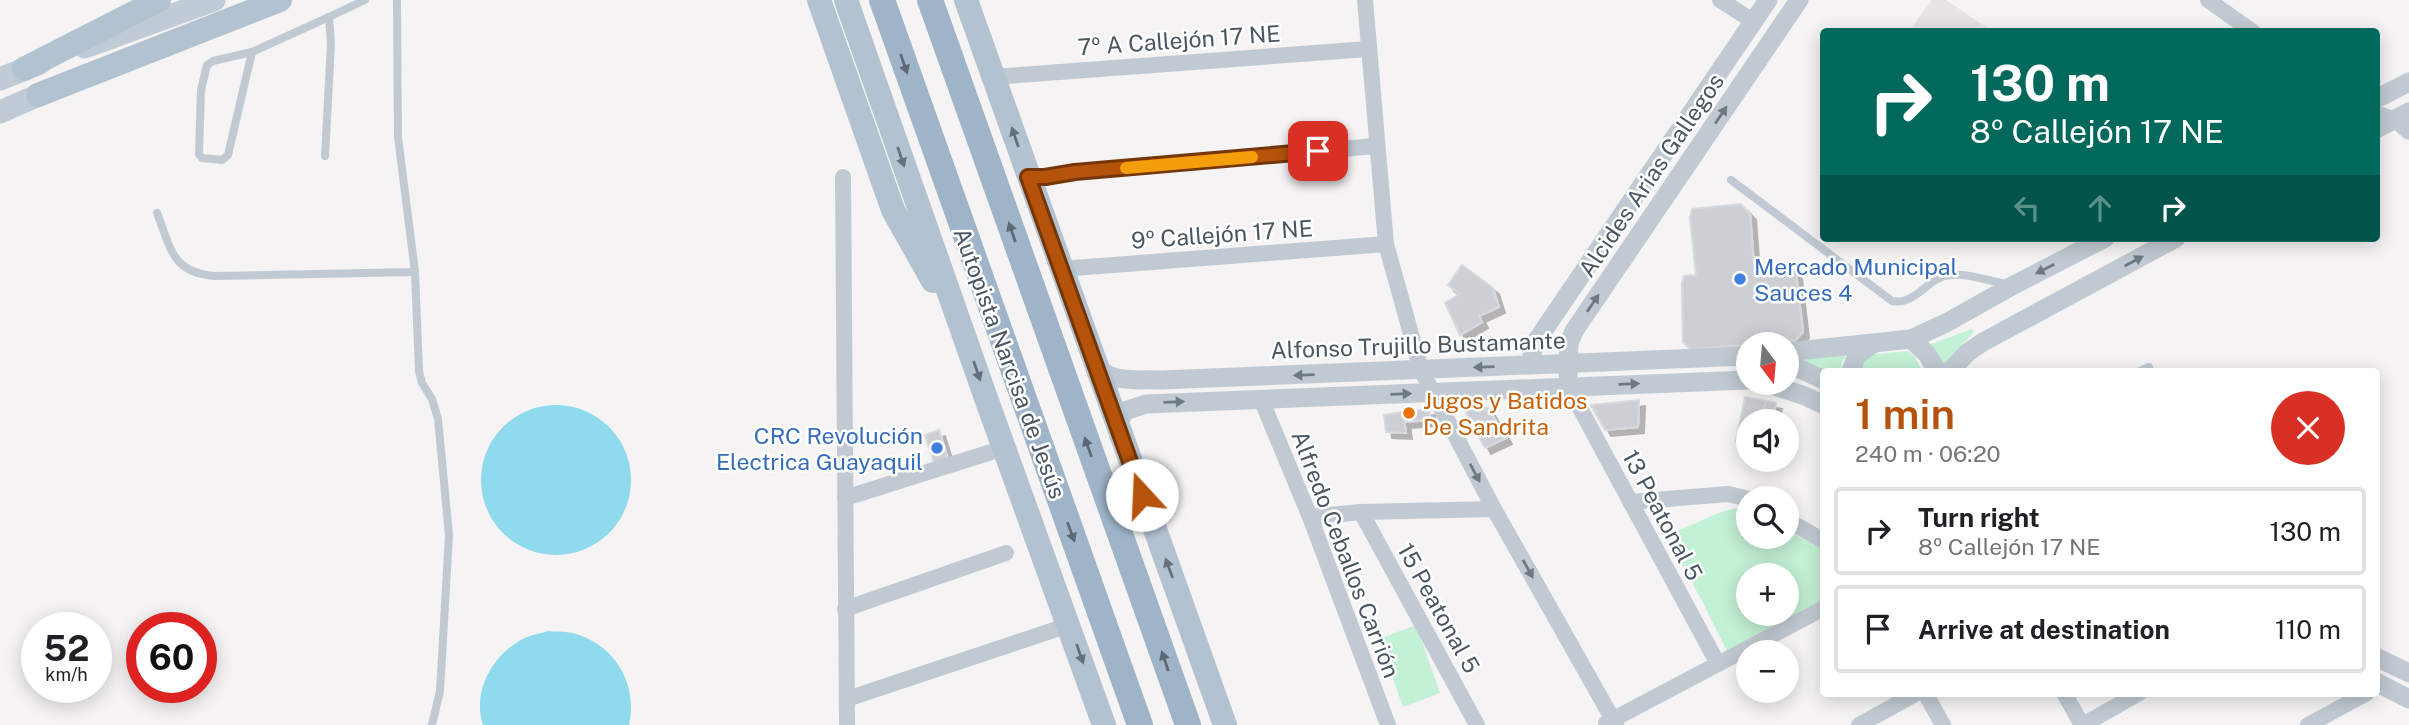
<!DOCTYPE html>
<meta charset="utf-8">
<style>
body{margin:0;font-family:"Public Sans",sans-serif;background:#f6f6f6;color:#202124;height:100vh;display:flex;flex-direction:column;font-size:26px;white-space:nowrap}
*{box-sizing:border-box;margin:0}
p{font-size:23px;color:#757577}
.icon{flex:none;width:38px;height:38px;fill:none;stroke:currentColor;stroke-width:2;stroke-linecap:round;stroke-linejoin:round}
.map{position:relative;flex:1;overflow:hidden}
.details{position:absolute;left:1820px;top:368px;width:560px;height:329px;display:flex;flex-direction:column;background:#fff;border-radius:7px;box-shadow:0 4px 18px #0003}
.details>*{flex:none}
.hud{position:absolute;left:1820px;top:28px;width:560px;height:214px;border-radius:7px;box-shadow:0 4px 18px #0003;background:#00695c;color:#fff;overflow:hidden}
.needle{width:46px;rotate:164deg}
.controls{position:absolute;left:1736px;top:332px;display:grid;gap:14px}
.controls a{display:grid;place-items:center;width:63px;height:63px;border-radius:50%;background:#fff;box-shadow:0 4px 18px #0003;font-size:35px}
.speed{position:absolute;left:21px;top:612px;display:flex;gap:14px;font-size:35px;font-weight:700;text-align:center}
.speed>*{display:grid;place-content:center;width:91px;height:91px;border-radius:50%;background:#fff;box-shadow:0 4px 18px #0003;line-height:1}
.speed small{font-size:18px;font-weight:400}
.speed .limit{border:10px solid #d22;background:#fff;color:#111}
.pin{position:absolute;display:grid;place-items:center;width:60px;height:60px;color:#fff;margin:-30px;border-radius:14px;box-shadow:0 4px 10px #0006}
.me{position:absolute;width:77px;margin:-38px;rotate:340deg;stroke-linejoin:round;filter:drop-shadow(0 0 5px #0008)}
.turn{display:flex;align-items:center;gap:24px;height:147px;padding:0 35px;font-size:32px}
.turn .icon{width:91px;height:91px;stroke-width:2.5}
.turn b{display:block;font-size:49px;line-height:60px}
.lanes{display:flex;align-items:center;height:66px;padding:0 35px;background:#0003;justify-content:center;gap:35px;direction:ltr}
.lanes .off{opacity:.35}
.round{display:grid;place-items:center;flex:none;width:74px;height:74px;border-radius:37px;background:#f6f6f6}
.overview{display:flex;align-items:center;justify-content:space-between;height:119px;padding:0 35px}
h1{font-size:42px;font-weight:600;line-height:52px;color:#b45309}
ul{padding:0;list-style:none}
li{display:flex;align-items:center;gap:21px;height:88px;margin:0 14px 10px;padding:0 21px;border:4px solid #e0e0e0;border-radius:7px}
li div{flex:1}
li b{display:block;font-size:26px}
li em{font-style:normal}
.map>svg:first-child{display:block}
.education{fill:#e6e4e5}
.green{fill:#c3f1d5;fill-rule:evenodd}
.water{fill:#90daee}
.building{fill:#cdcfd5;stroke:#d7d9de;stroke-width:2;filter:url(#shadow)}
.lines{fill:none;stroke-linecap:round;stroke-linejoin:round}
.service{stroke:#c1cad2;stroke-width:8}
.minor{stroke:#c1cad2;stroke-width:16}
.tertiary{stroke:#c1cad2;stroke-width:19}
.secondary{stroke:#c1cbd6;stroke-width:23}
.primary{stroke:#b3c2d1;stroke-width:24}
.trunk{stroke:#9fb4c9;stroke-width:26}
.oneway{fill:#5b6976}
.oneway2{fill:#6e7983}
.oneway3{fill:#64717d}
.route-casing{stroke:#753606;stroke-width:18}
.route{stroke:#b45309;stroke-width:12}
.slow{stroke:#f59e0b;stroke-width:12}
.shop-dot{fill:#3f7fe0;stroke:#fff;stroke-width:2.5}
.food-dot{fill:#e8710a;stroke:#fff;stroke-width:2.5}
.labels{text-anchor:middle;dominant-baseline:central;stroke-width:5;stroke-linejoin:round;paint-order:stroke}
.street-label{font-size:23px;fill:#4a5661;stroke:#fff}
.shop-label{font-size:23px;fill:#366cbe;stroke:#fff;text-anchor:start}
.food-label{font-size:23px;fill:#c56008;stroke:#fff;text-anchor:start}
</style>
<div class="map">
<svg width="2409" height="725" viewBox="0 0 2409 725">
<defs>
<filter id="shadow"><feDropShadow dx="6" dy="6" stdDeviation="0" flood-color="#0004"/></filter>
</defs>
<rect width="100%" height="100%" fill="#f5f3f3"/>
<path class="education" d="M 1932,0 L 1946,0 L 1992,31 L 1909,31 Z"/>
<g class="green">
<path d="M 1972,329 L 1974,332 L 1943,365 L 1931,344 Z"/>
<path d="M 1907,351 L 1914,355 L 1922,371 L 1861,371 L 1868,355 Z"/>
<path d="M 1847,354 L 1842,362 L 1841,371 L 1824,371 L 1806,362 L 1808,356 Z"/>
<path d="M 1745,506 L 1748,508 L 1748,537 L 1787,537 L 1787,530 L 1823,550 L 1823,604 L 1730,657 L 1701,599 L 1666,536 L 1721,512 ZM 1748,576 L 1787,576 L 1787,614 L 1748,614 Z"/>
<path d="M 1416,625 L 1440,693 L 1403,707 L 1379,639 Z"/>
</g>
<g class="water">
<circle cx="556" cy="480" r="75"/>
<path d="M 548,631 C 557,632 567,631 576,634 C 616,646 638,685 629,725 L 483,725 C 472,692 492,656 521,640 C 529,635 539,634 548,631 Z"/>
</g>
<g class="building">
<path d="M 1741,204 L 1750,214 L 1754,265 L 1786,264 L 1796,273 L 1803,332 L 1795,341 L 1690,349 L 1683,342 L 1682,283 L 1684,276 L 1696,275 L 1690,218 L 1692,209 Z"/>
<path d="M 1462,265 L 1493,288 L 1499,307 L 1479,316 L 1482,322 L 1460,335 L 1445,303 L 1460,294 L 1448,285 Z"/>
<path d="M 1745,397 L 1766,401 L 1761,422 L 1748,422 L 1748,443 L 1736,441 Z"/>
<path d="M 1639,400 L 1638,427 L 1605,430 L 1591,405 Z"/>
<path d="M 1766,401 L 1776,403 L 1772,422 L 1761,422 Z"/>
<path d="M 1488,408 L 1506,438 L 1485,448 L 1464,409 Z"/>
<path d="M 1429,409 L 1430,420 L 1405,422 L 1403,412 Z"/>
<path d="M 1403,412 L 1406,433 L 1386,432 L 1384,415 Z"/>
<path d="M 939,430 L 949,462 L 935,466 L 925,435 Z"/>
</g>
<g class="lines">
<g class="service">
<path d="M 397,0 L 398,137 L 415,272 L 419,371 L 422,383 L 432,399 L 438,419 L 449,535 L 440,691 L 432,725"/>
<path d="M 252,52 L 228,155 L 222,160 L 202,158 L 199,154 L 201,90 L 207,65 L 213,61 L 252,52 L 329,17"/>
<path d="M 325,156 L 331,44 L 329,17 L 365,0"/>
<path d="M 1731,180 L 1892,301 C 1916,306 1928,276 1951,275 C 1968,273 1989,281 2006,284"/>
<path d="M 157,213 C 171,248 171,272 214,276 L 415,272"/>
<path d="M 2140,371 L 2149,367"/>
</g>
<g class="minor">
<path d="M 1365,0 L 1386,244 L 1421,370 L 1494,509 L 1616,725"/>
<path d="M 1720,0 L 1753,21"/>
<path d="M 2208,0 L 2253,32"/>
<path d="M 993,77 L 1368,49"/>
<path d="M 2376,113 L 2395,120 L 2409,132"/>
<path d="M 843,177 L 847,725"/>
<path d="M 1028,177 L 1044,177 L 1075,172 L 1376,146"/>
<path d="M 1061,269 L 1386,244"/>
<path d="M 1568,386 L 1718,664"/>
<path d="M 1261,399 L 1310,517 L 1388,725"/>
<path d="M 845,498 L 1004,448"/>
<path d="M 1630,502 L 1728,494 L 1749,499"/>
<path d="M 1361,512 L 1477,725"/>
<path d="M 1310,517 L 1361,512 L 1494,509"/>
<path d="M 1787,520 L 1824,541"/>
<path d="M 845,609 L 1006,553"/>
<path d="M 1925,693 L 1943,725"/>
<path d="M 2064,693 L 2082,725"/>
<path d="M 847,699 L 1069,625"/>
<path d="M 1606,723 L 1824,608"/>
<path d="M 1859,725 L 1917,693"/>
<path d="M 2083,725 L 2139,693"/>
<path d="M 2308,725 L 2367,693"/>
</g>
<g class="tertiary">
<path d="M 2376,99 L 2409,82"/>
<path d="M 2376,129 L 2409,112"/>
<path d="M 1911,339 L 1927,354 L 1937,371"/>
<path d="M 1787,352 L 1911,339 L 1946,323 L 2012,286 L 2105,238"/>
<path d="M 1787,363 L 1824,380"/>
<path d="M 1094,364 C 1110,384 1137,379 1161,380 L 1748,356"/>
<path d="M 1531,365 L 1533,346 L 1768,0"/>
<path d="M 1851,371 L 1857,355 L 1873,344"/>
<path d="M 1950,371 L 1967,353 L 1983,342 L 2176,238"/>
<path d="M 1568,375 L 1569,343 L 1574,331 L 1799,0"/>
<path d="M 1766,383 L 1805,396 L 1824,405"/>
<path d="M 1117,426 L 1125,411 L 1146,404 L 1748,380"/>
<path d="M 2376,657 L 2409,673"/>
<path d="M 2376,682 L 2409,699"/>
</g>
<g class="secondary">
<path d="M 85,47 L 214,0"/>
<path d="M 0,79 L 40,63"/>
<path d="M 0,112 L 55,88"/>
</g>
<g class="primary">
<path d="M 819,0 L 893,210 L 933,281"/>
<path d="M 846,0 L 987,401 L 1104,725"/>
<path d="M 966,0 L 1225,725"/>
<path d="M 24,69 L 159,0"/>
<path d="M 38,95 L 280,0"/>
</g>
<g class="trunk">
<path d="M 882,0 L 1140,725"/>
<path d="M 930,0 L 1188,725"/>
</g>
</g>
<defs><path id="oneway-solid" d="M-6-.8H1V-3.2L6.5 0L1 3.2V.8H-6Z" transform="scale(1.75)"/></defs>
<g class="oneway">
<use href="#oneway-solid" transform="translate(904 64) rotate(71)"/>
<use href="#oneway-solid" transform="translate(1012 232) rotate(-109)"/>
<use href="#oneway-solid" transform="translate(1088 447) rotate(-110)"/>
<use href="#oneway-solid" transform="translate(1071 532) rotate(70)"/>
<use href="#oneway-solid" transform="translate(1165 661) rotate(-109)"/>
</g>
<g class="oneway2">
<use href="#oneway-solid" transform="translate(1721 115) rotate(-56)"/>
<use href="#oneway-solid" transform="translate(2134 261) rotate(-28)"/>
<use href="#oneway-solid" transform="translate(2045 269) rotate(153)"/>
<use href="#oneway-solid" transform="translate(1593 303) rotate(-56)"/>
<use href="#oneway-solid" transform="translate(1484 367) rotate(178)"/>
<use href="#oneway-solid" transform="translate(1304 375) rotate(178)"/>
<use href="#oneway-solid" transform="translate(1629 384) rotate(-2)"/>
<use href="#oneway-solid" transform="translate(1401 394) rotate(-2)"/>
<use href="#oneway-solid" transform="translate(1174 402) rotate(-2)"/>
<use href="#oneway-solid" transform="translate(1475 473) rotate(62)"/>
<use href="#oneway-solid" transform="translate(1528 569) rotate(61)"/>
</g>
<g class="oneway3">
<use href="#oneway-solid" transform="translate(1015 137) rotate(-109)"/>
<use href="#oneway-solid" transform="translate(901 157) rotate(71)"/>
<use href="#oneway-solid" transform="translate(977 371) rotate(71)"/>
<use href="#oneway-solid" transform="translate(1169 568) rotate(-110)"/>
<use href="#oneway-solid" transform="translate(1080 654) rotate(71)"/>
</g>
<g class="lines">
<defs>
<path id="route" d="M 1142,495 L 1028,177 L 1045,177 L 1075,172 L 1318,151"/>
</defs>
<use href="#route" class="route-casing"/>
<use href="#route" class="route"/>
<path class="slow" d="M 1126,168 L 1252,157"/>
</g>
<g class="shop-dot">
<circle cx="1740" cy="279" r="7"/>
<circle cx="937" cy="448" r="7"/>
</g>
<circle class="food-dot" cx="1409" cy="413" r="7"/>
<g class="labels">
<g class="street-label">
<text transform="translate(1179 40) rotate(-4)">7º A Callejón 17 NE</text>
<text transform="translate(1651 175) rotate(-56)">Alcides Arias Gallegos</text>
<text transform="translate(1222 234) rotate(-4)">9º Callejón 17 NE</text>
<text transform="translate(1418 345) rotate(-2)">Alfonso Trujillo Bustamante</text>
<text transform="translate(1010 363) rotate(70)">Autopista Narcisa de Jesús</text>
<text transform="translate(1663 515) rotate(62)">13 Peatonal 5</text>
<text transform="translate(1346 554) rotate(69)">Alfredo Ceballos Carrión</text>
<text transform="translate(1439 608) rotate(61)">15 Peatonal 5</text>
</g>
<g class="shop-label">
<text x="1754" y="266">Mercado Municipal<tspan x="1754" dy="26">Sauces 4</tspan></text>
<text x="923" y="435" text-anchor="end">CRC Revolución<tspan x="923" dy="26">Electrica Guayaquil</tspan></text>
</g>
<g class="food-label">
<text x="1423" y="400">Jugos y Batidos<tspan x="1423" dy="26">De Sandrita</tspan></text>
</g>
</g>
</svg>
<div class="controls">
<a><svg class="needle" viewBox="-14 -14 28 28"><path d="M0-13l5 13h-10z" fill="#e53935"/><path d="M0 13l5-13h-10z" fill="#757577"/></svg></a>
<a><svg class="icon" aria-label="sound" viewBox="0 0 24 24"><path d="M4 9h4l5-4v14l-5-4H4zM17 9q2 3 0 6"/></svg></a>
<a><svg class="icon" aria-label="search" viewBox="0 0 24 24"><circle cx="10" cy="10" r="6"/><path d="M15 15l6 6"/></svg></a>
<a>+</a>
<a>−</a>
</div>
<div class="speed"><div>52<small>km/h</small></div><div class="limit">60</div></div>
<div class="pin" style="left:1318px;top:151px;background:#d93025"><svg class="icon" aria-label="arrive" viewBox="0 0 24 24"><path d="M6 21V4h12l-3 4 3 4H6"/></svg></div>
<svg class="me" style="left:1142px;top:495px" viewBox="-20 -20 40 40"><circle r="19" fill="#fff"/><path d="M0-13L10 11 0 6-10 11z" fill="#b45309"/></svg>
<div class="hud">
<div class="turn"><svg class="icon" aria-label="right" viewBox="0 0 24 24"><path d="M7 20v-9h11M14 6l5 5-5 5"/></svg><div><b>130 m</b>8º Callejón 17 NE</div></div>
<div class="lanes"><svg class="icon off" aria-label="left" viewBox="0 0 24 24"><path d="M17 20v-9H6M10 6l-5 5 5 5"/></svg><svg class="icon off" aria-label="ahead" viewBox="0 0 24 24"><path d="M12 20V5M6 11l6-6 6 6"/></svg><svg class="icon" aria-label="right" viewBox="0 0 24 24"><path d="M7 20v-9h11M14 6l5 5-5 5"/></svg></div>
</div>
<section class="details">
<div class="overview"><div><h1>1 min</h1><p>240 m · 06:20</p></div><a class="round" style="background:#d93025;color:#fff"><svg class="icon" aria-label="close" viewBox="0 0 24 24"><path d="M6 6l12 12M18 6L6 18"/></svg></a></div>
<ul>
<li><svg class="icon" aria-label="right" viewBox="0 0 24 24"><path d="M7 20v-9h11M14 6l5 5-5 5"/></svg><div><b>Turn right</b><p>8º Callejón 17 NE</p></div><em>130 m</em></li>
<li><svg class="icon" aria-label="arrive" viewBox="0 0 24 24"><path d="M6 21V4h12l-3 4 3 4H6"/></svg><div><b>Arrive at destination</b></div><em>110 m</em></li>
</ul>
</section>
</div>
